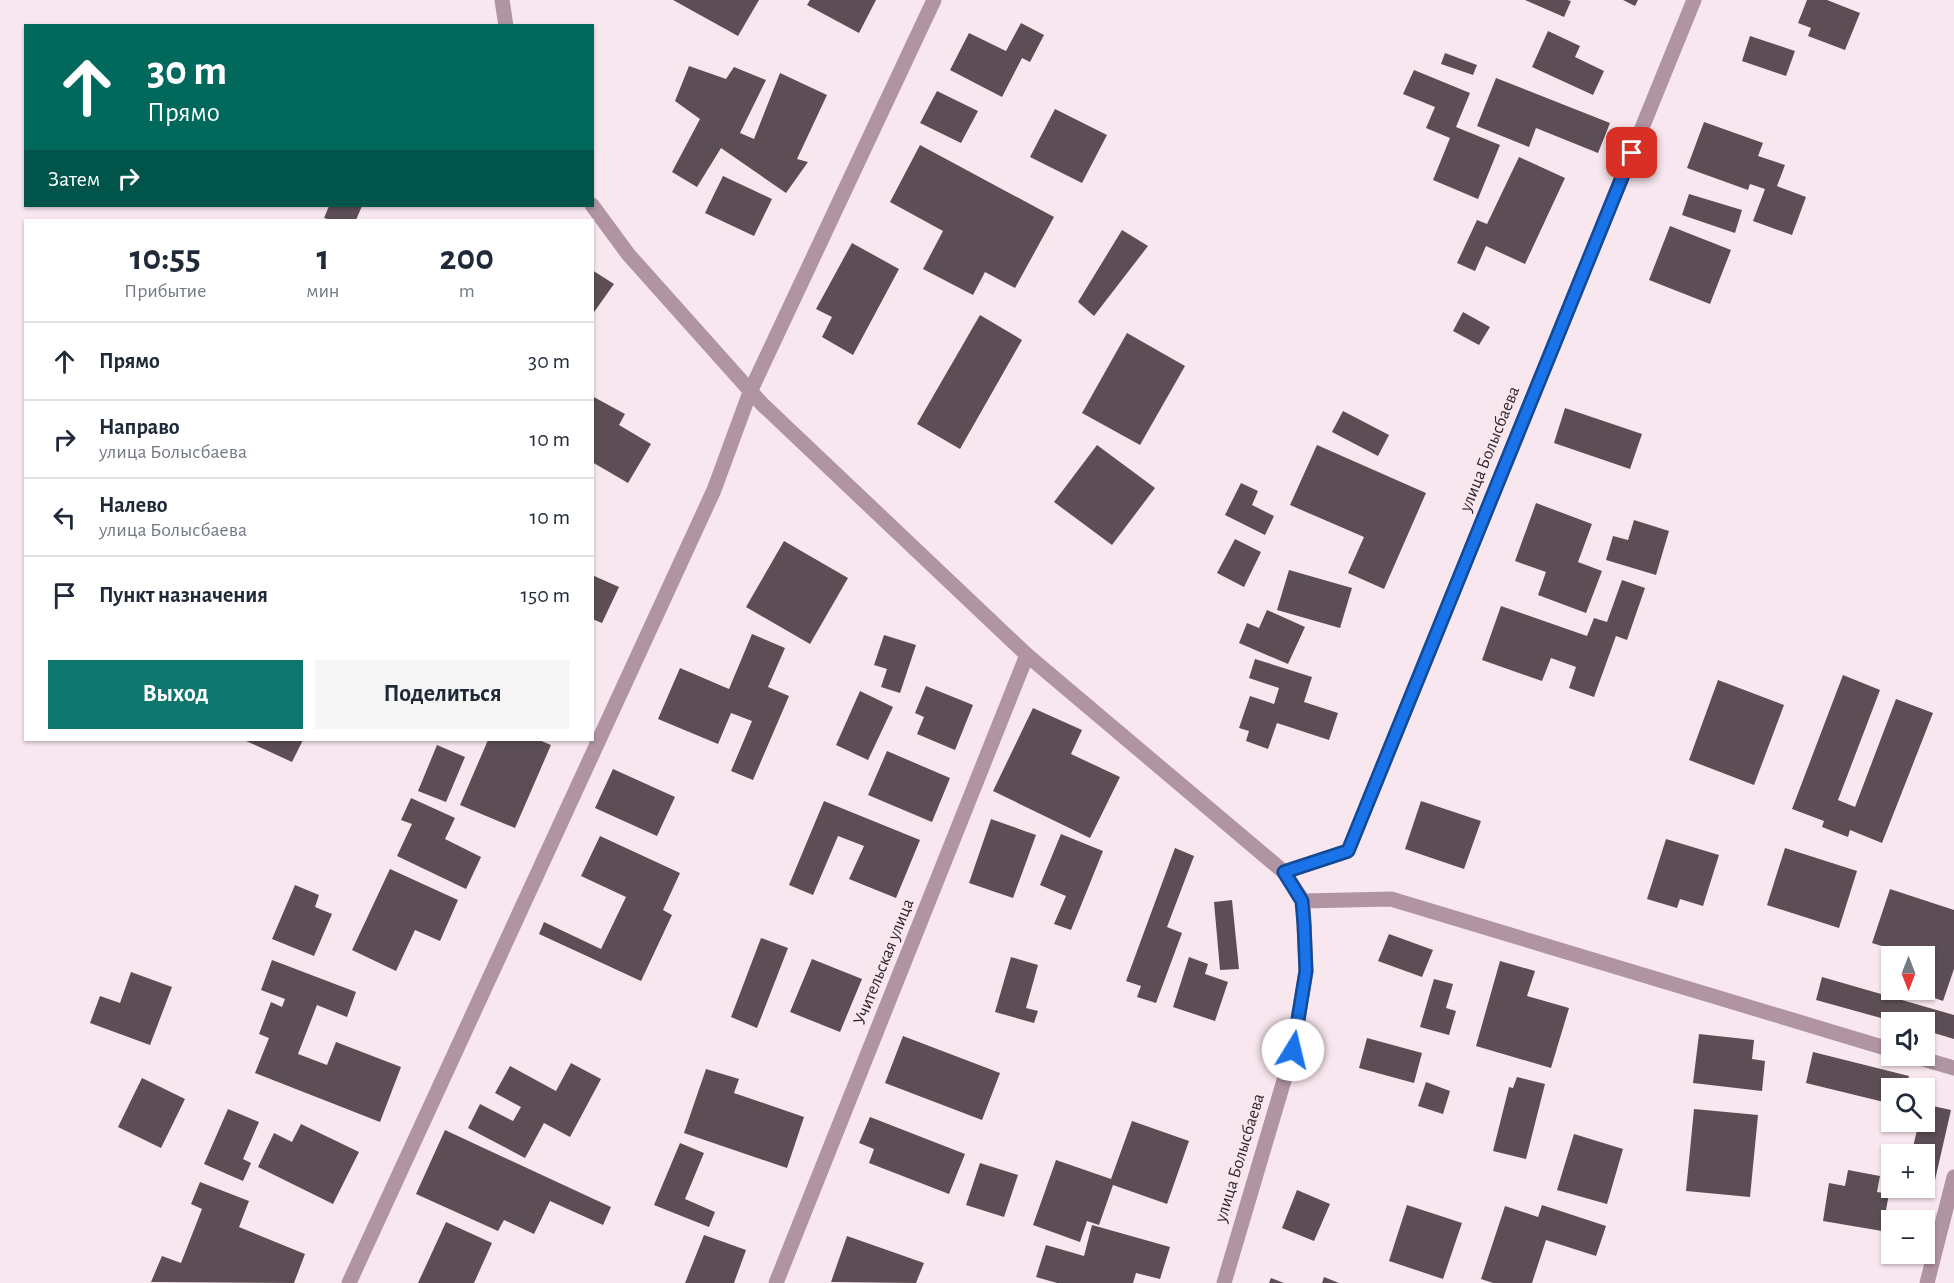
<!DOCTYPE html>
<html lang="ru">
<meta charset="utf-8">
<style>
body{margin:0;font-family:"Alegreya Sans",sans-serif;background:#f6f6f7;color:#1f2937;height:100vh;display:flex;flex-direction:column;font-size:22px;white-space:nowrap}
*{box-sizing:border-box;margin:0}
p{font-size:20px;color:#747a83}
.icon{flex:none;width:33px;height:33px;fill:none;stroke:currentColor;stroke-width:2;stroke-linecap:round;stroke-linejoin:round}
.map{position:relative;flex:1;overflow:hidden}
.side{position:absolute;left:24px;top:219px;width:570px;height:522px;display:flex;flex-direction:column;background:#fff;border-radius:0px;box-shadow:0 2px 4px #0004}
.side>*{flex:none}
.top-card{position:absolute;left:24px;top:24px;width:570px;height:183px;border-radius:0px;box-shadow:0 2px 4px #0004;background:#00695c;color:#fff;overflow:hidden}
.needle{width:39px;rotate:180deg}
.tools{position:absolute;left:1881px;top:946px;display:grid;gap:12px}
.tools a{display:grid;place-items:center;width:54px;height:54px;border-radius:0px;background:#fff;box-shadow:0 2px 4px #0004;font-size:30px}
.pin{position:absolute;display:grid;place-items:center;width:51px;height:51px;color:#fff;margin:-26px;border-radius:12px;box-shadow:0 3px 9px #0006}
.me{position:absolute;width:66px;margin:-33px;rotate:9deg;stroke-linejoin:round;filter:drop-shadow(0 0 4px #0008)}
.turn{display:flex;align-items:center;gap:21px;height:126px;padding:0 24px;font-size:27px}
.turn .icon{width:78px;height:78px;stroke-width:2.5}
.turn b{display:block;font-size:42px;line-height:51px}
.then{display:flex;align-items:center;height:57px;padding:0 24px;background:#0003;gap:12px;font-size:22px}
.eta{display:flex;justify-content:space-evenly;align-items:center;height:102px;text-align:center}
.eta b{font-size:36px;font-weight:700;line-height:42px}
.button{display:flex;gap:12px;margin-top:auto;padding:12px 24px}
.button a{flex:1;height:69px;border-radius:0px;background:#0f766e;color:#fff;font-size:24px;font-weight:700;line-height:69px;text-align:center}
.button a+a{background:#f6f6f7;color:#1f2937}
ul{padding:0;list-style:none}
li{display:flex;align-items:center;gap:18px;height:78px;padding:0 24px;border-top:2px solid #e0e1e3}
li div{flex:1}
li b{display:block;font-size:22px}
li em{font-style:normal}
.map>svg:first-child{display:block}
.building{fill:#5d4e55}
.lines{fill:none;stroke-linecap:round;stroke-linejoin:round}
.minor{stroke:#b194a2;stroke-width:15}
.route-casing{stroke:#114b97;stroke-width:15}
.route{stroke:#1a73e8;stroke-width:10}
.labels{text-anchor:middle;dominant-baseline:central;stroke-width:6;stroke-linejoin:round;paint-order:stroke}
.street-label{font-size:18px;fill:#2e272a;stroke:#f9e7ef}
</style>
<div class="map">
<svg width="1954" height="1283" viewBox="0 0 1954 1283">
<rect width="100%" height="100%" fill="#f9e7ef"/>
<g class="building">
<path d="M 673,0 L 759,0 L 738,36 Z"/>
<path d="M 810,0 L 876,0 L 859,33 L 807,5 Z"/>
<path d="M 1525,0 L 1567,0 L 1571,1 L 1564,17 Z"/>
<path d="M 1623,0 L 1638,0 L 1635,6 Z"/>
<path d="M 1807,0 L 1827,0 L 1860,13 L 1845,50 L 1808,36 L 1811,28 L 1798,23 Z"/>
<path d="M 1021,23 L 1044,35 L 1030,62 L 1022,58 L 1002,97 L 950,70 L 969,33 L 1006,51 Z"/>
<path d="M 1548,31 L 1580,46 L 1575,57 L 1604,71 L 1593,95 L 1532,67 Z"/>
<path d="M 1750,36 L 1795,51 L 1786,76 L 1742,61 Z"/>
<path d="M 1445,53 L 1477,65 L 1473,75 L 1441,64 Z"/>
<path d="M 689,66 L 726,79 L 734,67 L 766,80 L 740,133 L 754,139 L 780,73 L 827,95 L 797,159 L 808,162 L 786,193 L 721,148 L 697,187 L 672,172 L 700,119 L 675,101 Z"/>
<path d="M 1414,70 L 1470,93 L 1456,127 L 1500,145 L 1478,199 L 1433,180 L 1450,138 L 1426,128 L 1435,107 L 1403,94 Z"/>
<path d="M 1496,78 L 1610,123 L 1598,153 L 1536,128 L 1529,147 L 1477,126 Z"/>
<path d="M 937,91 L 978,111 L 961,143 L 920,123 Z"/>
<path d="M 1055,109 L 1107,135 L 1082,183 L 1030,157 Z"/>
<path d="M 1704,122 L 1763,143 L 1758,156 L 1785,165 L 1777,186 L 1806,197 L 1792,235 L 1753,221 L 1765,189 L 1750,184 L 1748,190 L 1687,168 Z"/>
<path d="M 920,145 L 1054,217 L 1015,288 L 985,272 L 973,295 L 923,269 L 943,231 L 890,202 Z"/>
<path d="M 1519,157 L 1565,178 L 1525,264 L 1486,246 L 1475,271 L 1457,263 L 1477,220 L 1487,224 Z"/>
<path d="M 723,176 L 772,199 L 754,236 L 705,213 Z"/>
<path d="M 1689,194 L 1742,210 L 1735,233 L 1682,215 Z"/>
<path d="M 329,206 L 362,206 L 356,220 L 331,220 L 324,218 Z"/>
<path d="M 1670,226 L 1731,250 L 1710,304 L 1649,280 Z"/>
<path d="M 1122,230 L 1148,246 L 1094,316 L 1078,302 Z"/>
<path d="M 852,243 L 899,269 L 853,355 L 822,337 L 832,317 L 816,309 Z"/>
<path d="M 592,270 L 614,284 L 592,315 Z"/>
<path d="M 1463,312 L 1490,327 L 1479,345 L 1453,331 Z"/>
<path d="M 980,315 L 1022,340 L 960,449 L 917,424 Z"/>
<path d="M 1127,333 L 1185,366 L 1140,445 L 1082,413 Z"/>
<path d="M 592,396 L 625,414 L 619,425 L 651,444 L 628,483 L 592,462 Z"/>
<path d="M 1565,408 L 1642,434 L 1630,469 L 1554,443 Z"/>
<path d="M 1343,411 L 1389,435 L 1378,456 L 1332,432 Z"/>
<path d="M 1097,445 L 1155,488 L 1112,545 L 1054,502 Z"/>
<path d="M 1317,445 L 1426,493 L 1384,589 L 1348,573 L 1364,537 L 1290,505 Z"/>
<path d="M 1241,483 L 1258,491 L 1252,505 L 1274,516 L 1265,535 L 1225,515 Z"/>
<path d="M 1536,503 L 1592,524 L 1578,562 L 1602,571 L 1586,613 L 1538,595 L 1546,572 L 1515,561 Z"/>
<path d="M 1634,520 L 1669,531 L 1656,575 L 1606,560 L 1613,536 L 1628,540 Z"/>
<path d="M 1235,539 L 1261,552 L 1244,587 L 1217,573 Z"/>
<path d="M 784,541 L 848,578 L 810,644 L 746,607 Z"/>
<path d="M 1289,570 L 1352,588 L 1340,628 L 1277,610 Z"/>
<path d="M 592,575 L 619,587 L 602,623 L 592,619 Z"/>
<path d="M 1622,580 L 1645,588 L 1627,640 L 1616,636 L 1594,697 L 1569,688 L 1576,667 L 1551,658 L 1542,681 L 1482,660 L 1501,606 L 1587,636 L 1594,618 L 1607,622 Z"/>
<path d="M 1267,610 L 1305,627 L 1288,664 L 1239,643 L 1247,623 L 1259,628 Z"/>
<path d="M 752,634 L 785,648 L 768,687 L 789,696 L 753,780 L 731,771 L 752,721 L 731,713 L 718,744 L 658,719 L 680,668 L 729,689 Z"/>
<path d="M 884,635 L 916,645 L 900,693 L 881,687 L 887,669 L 874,665 Z"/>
<path d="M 1255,659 L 1312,677 L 1304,702 L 1338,713 L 1329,740 L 1277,723 L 1268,749 L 1246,741 L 1249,731 L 1239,728 L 1250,696 L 1274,704 L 1279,688 L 1249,678 Z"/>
<path d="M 1843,675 L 1880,690 L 1838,800 L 1855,807 L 1896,699 L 1933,713 L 1882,843 L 1850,830 L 1848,837 L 1822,827 L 1824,821 L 1792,809 Z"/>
<path d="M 1718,680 L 1784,705 L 1754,785 L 1689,760 Z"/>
<path d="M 926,686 L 973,705 L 955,750 L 917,734 L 924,717 L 915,713 Z"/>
<path d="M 860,691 L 893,707 L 868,760 L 836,745 Z"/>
<path d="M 1033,708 L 1082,730 L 1071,754 L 1120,777 L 1090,838 L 993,791 Z"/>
<path d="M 244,740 L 303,740 L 292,762 Z"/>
<path d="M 488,740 L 539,740 L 551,745 L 515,828 L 460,805 Z"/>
<path d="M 437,745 L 465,757 L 446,802 L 418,791 Z"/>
<path d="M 887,751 L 950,778 L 932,822 L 868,795 Z"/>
<path d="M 613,769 L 675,797 L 657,836 L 595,808 Z"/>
<path d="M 411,798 L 455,818 L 445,839 L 481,857 L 466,889 L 397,856 L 412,824 L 401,820 Z"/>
<path d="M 824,801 L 920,840 L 896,898 L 849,879 L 864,846 L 838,836 L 813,895 L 789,885 Z"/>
<path d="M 1421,801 L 1481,821 L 1464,869 L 1405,849 Z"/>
<path d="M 991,819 L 1036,835 L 1013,898 L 969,883 Z"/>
<path d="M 1061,834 L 1103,851 L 1071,930 L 1054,924 L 1066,896 L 1040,885 Z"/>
<path d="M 600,836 L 680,873 L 663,910 L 672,915 L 641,981 L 539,934 L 544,922 L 601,949 L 626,897 L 581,876 Z"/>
<path d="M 1666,839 L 1719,855 L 1703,906 L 1680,899 L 1677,908 L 1647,899 Z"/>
<path d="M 1175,848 L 1194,856 L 1167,927 L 1182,933 L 1156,1003 L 1137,997 L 1141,986 L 1126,981 Z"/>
<path d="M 1785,848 L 1857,871 L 1839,928 L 1767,905 Z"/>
<path d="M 390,869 L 458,900 L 440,941 L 415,930 L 396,971 L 352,950 Z"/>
<path d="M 295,885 L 319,895 L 315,907 L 332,914 L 314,956 L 272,939 Z"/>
<path d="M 1890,889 L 1954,910 L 1954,969 L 1943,1001 L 1912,990 L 1924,990 L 1924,957 L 1896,957 L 1898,951 L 1872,943 Z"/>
<path d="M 1232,900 L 1239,969 L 1220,970 L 1214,902 Z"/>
<path d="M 1389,934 L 1433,950 L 1422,977 L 1378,961 Z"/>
<path d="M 761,938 L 788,948 L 757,1028 L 731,1017 Z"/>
<path d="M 1011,957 L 1038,965 L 1026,1008 L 1038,1011 L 1034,1023 L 995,1012 Z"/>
<path d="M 1189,957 L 1208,964 L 1205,974 L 1228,982 L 1215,1021 L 1173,1007 Z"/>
<path d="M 812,959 L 862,979 L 840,1032 L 790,1012 Z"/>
<path d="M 272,960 L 356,992 L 347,1017 L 317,1005 L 298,1054 L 327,1065 L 336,1042 L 401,1067 L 380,1122 L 255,1073 L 269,1038 L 259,1034 L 271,1002 L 282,1007 L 285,999 L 261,990 Z"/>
<path d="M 1500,961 L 1535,971 L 1527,996 L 1569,1008 L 1551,1068 L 1476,1046 Z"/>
<path d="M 131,972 L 172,987 L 150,1045 L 90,1023 L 100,996 L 120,1003 Z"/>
<path d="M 1822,977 L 1954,1015 L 1954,1039 L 1924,1030 L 1924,1023 L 1899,1023 L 1816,1000 Z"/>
<path d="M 1434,979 L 1453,984 L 1446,1008 L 1456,1011 L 1449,1035 L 1420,1027 Z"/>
<path d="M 1699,1034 L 1754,1040 L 1752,1059 L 1765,1061 L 1762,1091 L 1693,1083 Z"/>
<path d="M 903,1036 L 1000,1073 L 982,1120 L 885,1083 Z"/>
<path d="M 1367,1038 L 1422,1053 L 1414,1083 L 1359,1068 Z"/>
<path d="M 1813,1052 L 1909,1076 L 1905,1089 L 1892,1089 L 1892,1104 L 1806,1083 Z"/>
<path d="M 571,1063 L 601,1079 L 570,1137 L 544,1123 L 525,1158 L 468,1128 L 480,1104 L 513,1121 L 521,1107 L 495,1093 L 510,1066 L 556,1091 Z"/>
<path d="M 706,1069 L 739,1079 L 734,1093 L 804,1117 L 787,1168 L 684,1133 Z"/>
<path d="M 1517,1077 L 1545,1084 L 1526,1159 L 1493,1151 L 1509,1087 L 1513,1088 Z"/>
<path d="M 142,1078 L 185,1099 L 161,1148 L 118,1127 Z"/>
<path d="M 1426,1082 L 1450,1091 L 1443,1114 L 1418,1106 Z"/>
<path d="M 1924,1104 L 1951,1110 L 1935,1180 L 1924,1178 L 1924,1155 L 1911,1155 L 1919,1122 L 1924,1122 Z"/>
<path d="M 228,1109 L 259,1122 L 243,1159 L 251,1163 L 243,1181 L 204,1164 Z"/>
<path d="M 1694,1109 L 1758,1115 L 1750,1197 L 1686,1191 Z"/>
<path d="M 870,1117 L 965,1154 L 949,1194 L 869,1163 L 874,1149 L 859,1143 Z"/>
<path d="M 1132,1121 L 1189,1141 L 1167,1204 L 1113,1185 L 1099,1225 L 1087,1221 L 1080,1242 L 1033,1225 L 1056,1160 L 1111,1179 Z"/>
<path d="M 301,1124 L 359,1152 L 333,1204 L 258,1167 L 274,1133 L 292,1142 Z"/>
<path d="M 445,1130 L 611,1207 L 603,1225 L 550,1201 L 534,1234 L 504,1220 L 498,1231 L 416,1194 Z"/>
<path d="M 1574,1134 L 1623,1149 L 1607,1204 L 1557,1190 Z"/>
<path d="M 680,1143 L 704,1153 L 685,1199 L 715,1212 L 709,1227 L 654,1205 Z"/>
<path d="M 980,1163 L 1018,1175 L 1004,1217 L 966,1205 Z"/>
<path d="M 1848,1170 L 1880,1176 L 1877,1192 L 1889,1194 L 1882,1231 L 1823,1221 L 1829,1183 L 1845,1186 Z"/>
<path d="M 200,1182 L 249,1201 L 239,1227 L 305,1254 L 294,1283 L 151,1282 L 162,1256 L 181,1263 L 202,1209 L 191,1204 Z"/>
<path d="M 1297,1190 L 1330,1204 L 1314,1241 L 1282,1228 Z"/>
<path d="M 1407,1205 L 1462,1223 L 1443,1279 L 1389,1261 Z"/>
<path d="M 1542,1205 L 1606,1226 L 1596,1256 L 1546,1240 L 1532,1283 L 1493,1283 L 1481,1279 L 1505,1206 L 1538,1217 Z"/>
<path d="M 446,1222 L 492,1243 L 474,1283 L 418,1283 Z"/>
<path d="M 1092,1225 L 1170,1247 L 1160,1279 L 1136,1273 L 1133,1283 L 1057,1283 L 1036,1277 L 1046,1245 L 1084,1256 Z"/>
<path d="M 704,1235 L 746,1250 L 734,1283 L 685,1283 Z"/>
<path d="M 847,1236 L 924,1263 L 916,1283 L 831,1282 Z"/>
<path d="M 1324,1277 L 1339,1283 L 1322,1283 Z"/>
<path d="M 1271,1278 L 1284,1283 L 1269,1283 Z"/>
</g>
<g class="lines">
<g class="minor">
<path d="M 502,0 L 506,26"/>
<path d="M 592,205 L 628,254 L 762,404 L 1027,655 L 1284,872 L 1303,901 L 1306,971 L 1293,1050 L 1224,1283"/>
<path d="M 1284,872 L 1348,851 L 1694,0"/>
<path d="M 1303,901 L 1391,899 L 1892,1050"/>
<path d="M 1913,1056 L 1954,1068"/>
<path d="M 349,1283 L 714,490 L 750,392 L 934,0"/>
<path d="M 776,1283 L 1027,655"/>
<path d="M 1927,1283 L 1954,1177"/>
</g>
</g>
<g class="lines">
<defs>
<path id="route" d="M 1293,1050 L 1306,971 L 1304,924 L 1302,901 L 1284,872 L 1348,851 L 1632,153"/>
</defs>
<use href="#route" class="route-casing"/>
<use href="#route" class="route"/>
</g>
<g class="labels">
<g class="street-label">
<text transform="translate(1490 449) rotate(-68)">улица Болысбаева</text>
<text transform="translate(884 962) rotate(-68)">Учительская улица</text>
<text transform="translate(1240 1158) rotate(-73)">улица Болысбаева</text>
</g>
</g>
</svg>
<div class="tools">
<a><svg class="needle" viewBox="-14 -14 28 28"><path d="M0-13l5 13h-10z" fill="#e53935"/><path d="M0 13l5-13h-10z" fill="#747a83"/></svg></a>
<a><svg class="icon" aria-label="sound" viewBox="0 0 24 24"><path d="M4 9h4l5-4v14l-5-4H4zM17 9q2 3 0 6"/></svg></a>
<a><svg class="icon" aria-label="search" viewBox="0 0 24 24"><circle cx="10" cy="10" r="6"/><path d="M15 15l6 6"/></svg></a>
<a>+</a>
<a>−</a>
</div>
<div class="pin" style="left:1632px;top:153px;background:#d93025"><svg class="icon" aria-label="arrive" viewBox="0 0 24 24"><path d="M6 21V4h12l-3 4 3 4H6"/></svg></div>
<svg class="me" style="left:1293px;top:1050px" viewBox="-20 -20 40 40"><circle r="19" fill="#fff"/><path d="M0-13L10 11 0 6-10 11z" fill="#1a73e8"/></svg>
<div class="top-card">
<div class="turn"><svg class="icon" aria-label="ahead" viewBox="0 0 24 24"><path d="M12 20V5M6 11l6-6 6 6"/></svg><div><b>30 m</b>Прямо</div></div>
<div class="then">Затем<svg class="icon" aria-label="right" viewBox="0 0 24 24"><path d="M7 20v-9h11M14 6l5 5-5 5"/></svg></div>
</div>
<section class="side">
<div class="eta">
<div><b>10:55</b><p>Прибытие</p></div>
<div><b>1</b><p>мин</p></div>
<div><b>200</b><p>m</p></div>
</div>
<ul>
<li><svg class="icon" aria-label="ahead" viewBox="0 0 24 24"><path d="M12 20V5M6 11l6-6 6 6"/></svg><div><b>Прямо</b></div><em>30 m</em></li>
<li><svg class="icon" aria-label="right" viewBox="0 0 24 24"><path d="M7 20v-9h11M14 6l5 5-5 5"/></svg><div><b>Направо</b><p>улица Болысбаева</p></div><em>10 m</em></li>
<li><svg class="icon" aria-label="left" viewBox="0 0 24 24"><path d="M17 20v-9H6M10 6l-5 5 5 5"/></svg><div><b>Налево</b><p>улица Болысбаева</p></div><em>10 m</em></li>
<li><svg class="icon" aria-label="arrive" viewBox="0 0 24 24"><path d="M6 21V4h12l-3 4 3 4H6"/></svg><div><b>Пункт назначения</b></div><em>150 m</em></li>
</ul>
<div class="button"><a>Выход</a><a>Поделиться</a></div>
</section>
</div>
